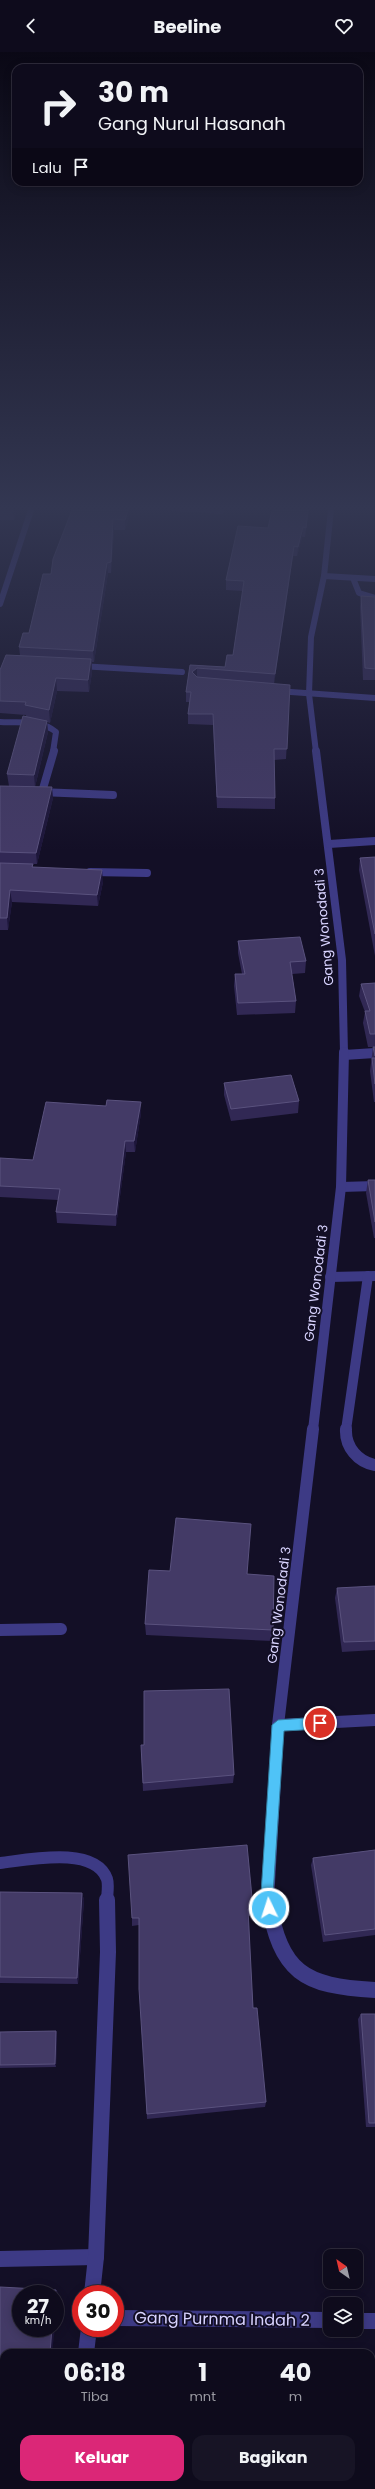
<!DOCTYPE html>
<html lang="id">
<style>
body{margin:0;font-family:Poppins,sans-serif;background:#171425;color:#f1f3f6;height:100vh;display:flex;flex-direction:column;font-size:15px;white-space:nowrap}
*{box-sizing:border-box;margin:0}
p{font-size:13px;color:#9b9ba3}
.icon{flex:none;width:22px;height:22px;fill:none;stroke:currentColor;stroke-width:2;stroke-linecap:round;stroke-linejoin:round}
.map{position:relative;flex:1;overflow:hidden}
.sheet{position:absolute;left:0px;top:2297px;width:375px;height:140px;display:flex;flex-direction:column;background:#0e0b1c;border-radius:12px 12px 0 0;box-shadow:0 2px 10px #0003,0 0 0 1px #2e2b3b}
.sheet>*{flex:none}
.guide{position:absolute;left:12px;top:12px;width:351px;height:122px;border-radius:12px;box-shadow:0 2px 10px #0003,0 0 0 1px #2e2b3b;background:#0e0b1c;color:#f1f3f6;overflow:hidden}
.needle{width:26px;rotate:326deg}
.fabs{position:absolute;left:323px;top:2197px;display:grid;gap:8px}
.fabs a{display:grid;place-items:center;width:40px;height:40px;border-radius:8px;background:#0e0b1c;box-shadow:0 2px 10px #0003,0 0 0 1px #2e2b3b;font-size:20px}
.speed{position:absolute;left:12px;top:2233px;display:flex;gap:8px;font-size:20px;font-weight:700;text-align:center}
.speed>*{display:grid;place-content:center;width:52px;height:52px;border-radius:50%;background:#0e0b1c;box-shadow:0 2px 10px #0003,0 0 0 1px #2e2b3b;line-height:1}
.speed small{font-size:10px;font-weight:400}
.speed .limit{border:6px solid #d22;background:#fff;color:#111}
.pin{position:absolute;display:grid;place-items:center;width:34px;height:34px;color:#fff;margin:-17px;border:2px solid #fff;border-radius:50%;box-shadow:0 1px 4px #0007}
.me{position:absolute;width:44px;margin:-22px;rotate:356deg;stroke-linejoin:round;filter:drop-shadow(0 0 3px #0008)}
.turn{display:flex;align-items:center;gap:14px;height:84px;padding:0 20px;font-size:18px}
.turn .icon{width:52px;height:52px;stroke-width:2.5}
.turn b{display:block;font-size:28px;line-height:34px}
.then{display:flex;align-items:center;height:38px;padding:0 20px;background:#0003;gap:8px;font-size:15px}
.eta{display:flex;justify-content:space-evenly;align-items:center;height:68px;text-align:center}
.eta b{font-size:24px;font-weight:700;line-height:28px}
.cta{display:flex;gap:8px;margin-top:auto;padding:8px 20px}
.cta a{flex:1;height:46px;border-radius:12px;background:#db2777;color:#fff;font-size:16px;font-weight:700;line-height:46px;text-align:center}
.cta a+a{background:#171425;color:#f1f3f6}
header{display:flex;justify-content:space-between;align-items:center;height:52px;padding:0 20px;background:#0e0b1c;font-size:18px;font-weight:700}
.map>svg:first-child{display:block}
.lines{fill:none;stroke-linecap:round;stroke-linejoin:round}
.minor-far4{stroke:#3d3a85;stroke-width:6}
.minor-far3{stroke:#3d3a85;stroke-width:8}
.minor-far2{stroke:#3d3a85;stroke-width:10}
.minor-far1{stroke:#3d3a85;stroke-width:12}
.minor{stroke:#3d3a85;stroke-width:16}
.wall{fill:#312854}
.shaded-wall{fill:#1d163a}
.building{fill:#433a66;stroke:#5a527e}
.route{fill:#4fc3f7;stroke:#337fa1}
.labels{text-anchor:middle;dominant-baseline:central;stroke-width:4;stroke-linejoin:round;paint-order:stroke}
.street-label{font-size:13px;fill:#d9d4ff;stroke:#130f26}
.near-street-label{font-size:16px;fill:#d9d4ff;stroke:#130f26}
</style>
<header><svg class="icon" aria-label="back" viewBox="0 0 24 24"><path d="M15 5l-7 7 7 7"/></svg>Beeline<svg class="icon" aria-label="heart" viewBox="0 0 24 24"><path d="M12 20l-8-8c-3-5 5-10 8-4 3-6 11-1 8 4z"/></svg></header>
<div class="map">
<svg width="375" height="2437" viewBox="0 0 375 2437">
<rect width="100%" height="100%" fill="#130f26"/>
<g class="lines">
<g class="minor-far4">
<path d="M 324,524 L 375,527"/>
<path d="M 353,526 L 359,541 L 375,546"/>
<path d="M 0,552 L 31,458"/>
<path d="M 80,614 L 182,620"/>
<path d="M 277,639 L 375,646"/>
<path d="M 0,670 C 19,671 40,667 56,680 L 53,700"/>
<path d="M 316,700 L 309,642 L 311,585 L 324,524 L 331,458"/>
</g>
<g class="minor-far3">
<path d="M 316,699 L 342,908 L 344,1001"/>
<path d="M 40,740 L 113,743"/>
<path d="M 42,740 L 54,699"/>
<path d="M 329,792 L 375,789"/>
<path d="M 90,820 L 147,821"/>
<path d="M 371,1001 L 375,1001"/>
</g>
<g class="minor-far2">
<path d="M 344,1003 L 375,1001"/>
<path d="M 341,1135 L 375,1134"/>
<path d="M 330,1225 L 375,1224"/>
<path d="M 313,1378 L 341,1135 L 344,1000"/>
<path d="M 346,1378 L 368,1224"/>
</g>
<g class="minor-far1">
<path d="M 346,1377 C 345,1395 358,1410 375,1413"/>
<path d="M 0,1578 L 61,1577"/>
<path d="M 278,1673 L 375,1668"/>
<path d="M 0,1811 C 27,1808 95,1793 107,1827 C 109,1833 107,1843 107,1849"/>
<path d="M 268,1849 L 278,1673 L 313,1377"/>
</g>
<g class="minor">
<path d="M 268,1848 C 281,1921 303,1934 375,1938"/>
<path d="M 0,2207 L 96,2205"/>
<path d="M 92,2242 L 96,2205 L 108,1900 L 107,1848"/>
<path d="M 115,2266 L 330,2268"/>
<path d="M 356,2269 L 375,2269"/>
<path d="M 86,2301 L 89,2276"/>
<path d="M 73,2437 L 74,2433"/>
</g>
</g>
<g class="wall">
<path d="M 0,458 L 17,458 L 14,468 L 0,468 Z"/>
<path d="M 72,458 L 131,458 L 125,478 L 114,478 L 111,521 L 108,521 L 94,610 L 92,610 L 92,620 L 89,640 L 57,639 L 50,671 L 47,670 L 48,680 L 35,735 L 53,746 L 37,812 L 33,812 L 33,815 L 103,830 L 98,854 L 12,850 L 8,878 L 0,878 L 0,734 L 26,734 L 9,734 L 7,722 L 26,664 L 26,663 L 0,661 L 0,618 L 20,603 L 19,595 L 29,581 L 51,522 Z"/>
<path d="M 158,458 L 224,458 L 223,462 Z"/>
<path d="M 272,458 L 309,458 L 305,485 L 302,485 L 297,504 L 293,504 L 274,632 L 290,633 L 286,707 L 274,708 L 275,746 L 275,757 L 217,756 L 213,673 L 188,672 L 188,662 L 190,650 L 186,650 L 186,640 L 190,613 L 225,615 L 233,603 L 243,539 L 226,538 L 226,528 L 268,476 Z"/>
<path d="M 361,544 L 375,545 L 375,628 L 363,628 L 360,555 Z"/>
<path d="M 375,805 L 375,904 L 359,818 L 360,806 Z"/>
<path d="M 238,889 L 306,909 L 305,921 L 292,922 L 296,949 L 295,961 L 237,963 L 234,934 L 235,922 L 242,922 L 238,901 Z"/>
<path d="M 375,931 L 375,1050 L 374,1050 L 370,1019 L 373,995 L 374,995 L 368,995 L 363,971 L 365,960 L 359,944 L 361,932 Z"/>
<path d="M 224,1031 L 299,1049 L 298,1061 L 231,1069 L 224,1043 Z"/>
<path d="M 141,1061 L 135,1100 L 126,1100 L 116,1174 L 57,1171 L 56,1160 L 58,1148 L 0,1145 L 0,1106 L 33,1108 Z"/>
<path d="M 368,1128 L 375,1128 L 375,1186 L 374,1186 L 366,1141 Z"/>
<path d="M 247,1522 L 273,1578 L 272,1589 L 146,1583 L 145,1572 Z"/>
<path d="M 375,1534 L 375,1598 L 342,1600 L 335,1546 L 337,1536 Z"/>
<path d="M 141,1693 L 234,1723 L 233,1731 L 143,1739 Z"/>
<path d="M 375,1798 L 375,1883 L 323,1890 L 311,1813 L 313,1806 Z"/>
<path d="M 0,1840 L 82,1841 L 84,1848 L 78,1932 L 0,1931 Z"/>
<path d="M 253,1856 L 252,1864 L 248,1864 L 253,1956 L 266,2050 L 265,2055 L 147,2067 L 139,1873 L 132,1874 L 132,1866 Z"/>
<path d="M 361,1962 L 375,1962 L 375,2075 L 366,2075 L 358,1967 Z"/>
<path d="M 56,1979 L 57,1982 L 56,2015 L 0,2016 L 0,1980 Z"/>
<path d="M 324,2433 L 371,2433 L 375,2437 L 325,2437 Z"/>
</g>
<g class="shaded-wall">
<path d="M 13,458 L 17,458 L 14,468 Z"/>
<path d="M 128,458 L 131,458 L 125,478 L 125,468 Z"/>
<path d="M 308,458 L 309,458 L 309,459 L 305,485 Z"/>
<path d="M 113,467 L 114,478 L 111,521 L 111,510 Z"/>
<path d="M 303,475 L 302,485 L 297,504 L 298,495 Z"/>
<path d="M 294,494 L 293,504 L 274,633 L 275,622 Z"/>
<path d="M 107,511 L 108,521 L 94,610 L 93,599 Z"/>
<path d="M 91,607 L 92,620 L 89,640 L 88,628 Z"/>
<path d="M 197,616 L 197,626 L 192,620 Z"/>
<path d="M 56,626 L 57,639 L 50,671 L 49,658 Z"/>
<path d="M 47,669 L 48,680 L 35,735 L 34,723 Z"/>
<path d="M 52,735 L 53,746 L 37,812 L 36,801 Z"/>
<path d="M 102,818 L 103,830 L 98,854 L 97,843 Z"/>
<path d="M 10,838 L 12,850 L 8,878 L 7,866 Z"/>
<path d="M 141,1050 L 141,1061 L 135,1100 L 134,1089 Z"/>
<path d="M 125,1089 L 126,1100 L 116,1174 L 116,1163 Z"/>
<path d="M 82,1841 L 84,1848 L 78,1932 L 77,1926 Z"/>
<path d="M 56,1979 L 57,1982 L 56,2015 L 55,2012 Z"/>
<path d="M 56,2238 L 58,2240 L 55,2273 L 55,2248 Z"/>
<path d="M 52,2276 L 55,2276 L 52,2301 L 50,2301 Z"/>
</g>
<g class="building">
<path d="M 72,458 L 128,458 L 125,468 L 113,467 L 111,510 L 107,511 L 93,599 L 19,595 L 23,581 L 29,581 L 43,522 L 51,522 L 53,507 Z"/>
<path d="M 272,458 L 308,458 L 306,476 L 303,475 L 298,495 L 294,494 L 275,622 L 197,616 L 192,620 L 197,625 L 290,633 L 287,697 L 274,697 L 275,746 L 217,745 L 213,662 L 188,662 L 191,640 L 186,640 L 190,613 L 225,615 L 227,603 L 233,603 L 244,529 L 226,528 L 238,474 L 268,476 Z"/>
<path d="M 361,544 L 375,545 L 375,617 L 365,616 Z"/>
<path d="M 6,603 L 91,607 L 88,628 L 56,626 L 49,658 L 25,653 L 26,650 L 0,649 L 0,618 Z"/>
<path d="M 23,664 L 47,669 L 34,723 L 7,722 Z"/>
<path d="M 0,734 L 52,735 L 36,801 L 0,800 Z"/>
<path d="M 375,805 L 375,882 L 360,806 Z"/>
<path d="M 0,811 L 33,812 L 32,815 L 102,818 L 97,843 L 10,838 L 7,866 L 0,866 Z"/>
<path d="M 300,885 L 306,909 L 290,910 L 296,949 L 238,951 L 235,922 L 245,922 L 238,889 Z"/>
<path d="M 375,931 L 375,982 L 370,982 L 365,959 L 370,959 L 361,932 Z"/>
<path d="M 373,995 L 375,995 L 375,1004 Z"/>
<path d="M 372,1006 L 375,1006 L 375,1032 Z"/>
<path d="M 291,1023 L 299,1049 L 231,1057 L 224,1031 Z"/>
<path d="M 107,1048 L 141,1050 L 134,1089 L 125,1089 L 116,1163 L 56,1160 L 60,1137 L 0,1134 L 0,1106 L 33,1108 L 46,1050 L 106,1054 Z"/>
<path d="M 368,1128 L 375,1128 L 375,1170 Z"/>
<path d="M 176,1466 L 251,1472 L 247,1522 L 274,1524 L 273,1578 L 145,1572 L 149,1518 L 170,1519 Z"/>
<path d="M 375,1534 L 375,1589 L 344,1590 L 337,1536 Z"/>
<path d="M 229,1637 L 234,1723 L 143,1731 L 141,1693 L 144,1693 L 144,1639 Z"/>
<path d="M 247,1793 L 253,1856 L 248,1857 L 253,1956 L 257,1956 L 266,2050 L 147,2062 L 139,1937 L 139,1866 L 132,1866 L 128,1803 Z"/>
<path d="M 375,1798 L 375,1877 L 325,1883 L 313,1806 Z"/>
<path d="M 0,1840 L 82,1841 L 77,1926 L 0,1925 Z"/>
<path d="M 361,1962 L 375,1962 L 375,2071 L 369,2071 Z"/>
<path d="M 56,1979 L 55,2012 L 0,2013 L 0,1980 Z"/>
<path d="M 0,2235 L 56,2238 L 55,2248 L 55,2242 L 21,2242 L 21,2276 L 52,2276 L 50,2301 L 4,2301 L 4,2391 L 0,2391 Z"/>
<path d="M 371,2320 L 375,2320 L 375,2437 L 327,2437 L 327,2433 L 371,2433 Z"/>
</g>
<linearGradient id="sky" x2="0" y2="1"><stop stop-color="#0a0815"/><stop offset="0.57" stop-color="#333752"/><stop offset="1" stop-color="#333752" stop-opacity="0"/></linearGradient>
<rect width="375" height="799" fill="url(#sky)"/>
<path class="route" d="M 320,1665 L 325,1671 L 320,1677 L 284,1679 L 273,1842 L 275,1856 L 273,1861 L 269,1863 L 264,1861 L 261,1842 L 272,1673 L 278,1668 Z"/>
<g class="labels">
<g class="street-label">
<text transform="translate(324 875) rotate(-95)">Gang Wonodadi 3</text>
<text transform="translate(316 1231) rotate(-83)">Gang Wonodadi 3</text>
<text transform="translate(279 1553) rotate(-83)">Gang Wonodadi 3</text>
</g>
<g class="near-street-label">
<text transform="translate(222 2267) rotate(1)">Gang Purnma Indah 2</text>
</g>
</g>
</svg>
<div class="fabs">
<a><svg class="needle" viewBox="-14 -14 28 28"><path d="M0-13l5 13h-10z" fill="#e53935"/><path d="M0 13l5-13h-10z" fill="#9b9ba3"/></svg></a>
<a><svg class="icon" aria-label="layers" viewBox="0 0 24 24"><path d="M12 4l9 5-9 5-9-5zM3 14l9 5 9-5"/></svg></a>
</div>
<div class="speed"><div>27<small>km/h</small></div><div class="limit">30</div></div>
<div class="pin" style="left:320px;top:1671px;background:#d93025"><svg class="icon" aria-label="arrive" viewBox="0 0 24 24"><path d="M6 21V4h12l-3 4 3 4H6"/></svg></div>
<svg class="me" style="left:269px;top:1856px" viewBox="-20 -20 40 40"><circle r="17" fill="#4fc3f7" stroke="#fff" stroke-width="3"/><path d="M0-11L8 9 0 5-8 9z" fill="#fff"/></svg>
<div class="guide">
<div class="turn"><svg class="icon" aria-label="right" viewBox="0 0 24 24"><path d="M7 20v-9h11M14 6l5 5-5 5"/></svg><div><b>30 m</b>Gang Nurul Hasanah</div></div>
<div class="then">Lalu<svg class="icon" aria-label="arrive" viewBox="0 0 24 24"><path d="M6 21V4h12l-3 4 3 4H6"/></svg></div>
</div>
<section class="sheet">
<div class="eta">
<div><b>06:18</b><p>Tiba</p></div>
<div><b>1</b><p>mnt</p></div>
<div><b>40</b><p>m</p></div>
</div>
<div class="cta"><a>Keluar</a><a>Bagikan</a></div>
</section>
</div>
